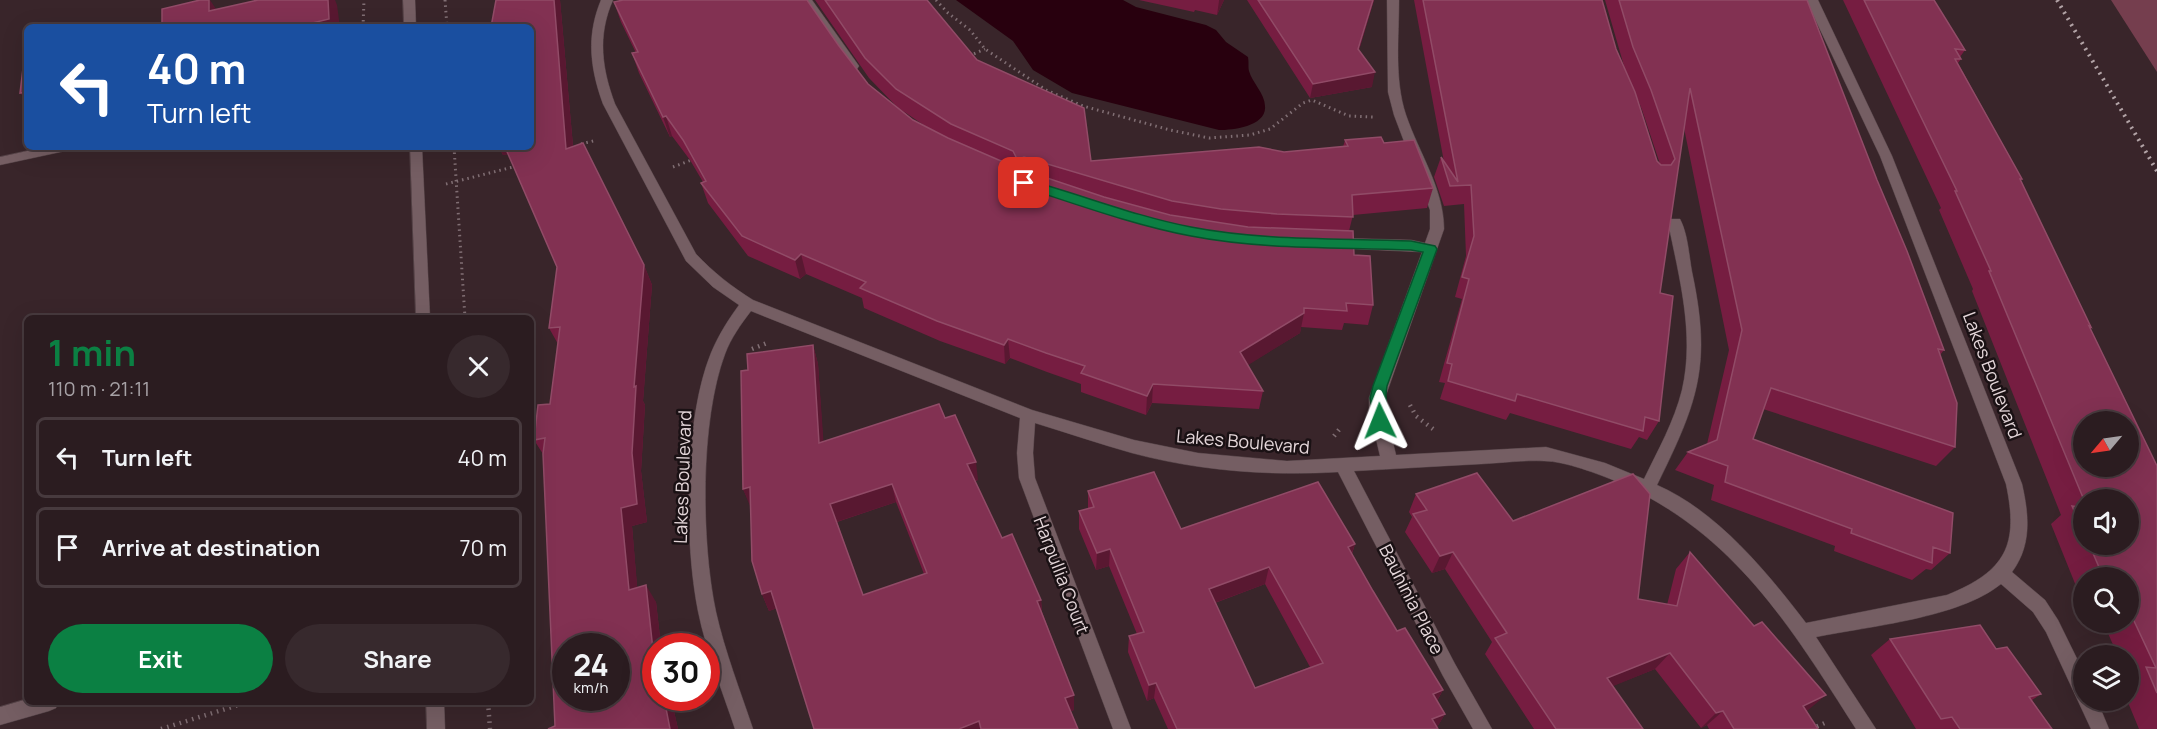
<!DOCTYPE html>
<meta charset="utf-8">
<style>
body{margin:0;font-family:Manrope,sans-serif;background:#37292d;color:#f1f3f6;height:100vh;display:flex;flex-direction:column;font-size:22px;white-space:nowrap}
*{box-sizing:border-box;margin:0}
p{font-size:20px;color:#a6a1a5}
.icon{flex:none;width:33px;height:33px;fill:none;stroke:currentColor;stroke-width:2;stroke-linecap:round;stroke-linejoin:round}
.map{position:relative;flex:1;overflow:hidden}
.sheet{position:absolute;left:24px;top:315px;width:510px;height:390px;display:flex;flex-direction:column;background:#2b1c20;border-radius:9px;box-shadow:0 6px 24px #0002,0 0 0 2px #473a3e}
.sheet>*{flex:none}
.hud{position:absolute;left:24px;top:24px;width:510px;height:126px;border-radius:9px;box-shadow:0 6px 24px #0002,0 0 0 2px #473a3e;background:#1a4fa0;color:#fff;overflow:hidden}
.needle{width:39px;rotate:241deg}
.buttons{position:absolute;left:2073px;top:411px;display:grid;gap:12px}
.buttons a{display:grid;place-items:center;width:66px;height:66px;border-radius:50%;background:#2b1c20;box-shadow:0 6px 24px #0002,0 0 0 2px #473a3e;font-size:30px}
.speed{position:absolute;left:552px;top:633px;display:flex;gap:12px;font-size:30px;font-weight:700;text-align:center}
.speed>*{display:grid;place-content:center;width:78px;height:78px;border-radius:50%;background:#2b1c20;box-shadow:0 6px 24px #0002,0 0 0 2px #473a3e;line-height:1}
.speed small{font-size:15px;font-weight:400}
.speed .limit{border:9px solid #d22;background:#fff;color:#111}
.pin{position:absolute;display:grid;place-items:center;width:51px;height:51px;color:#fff;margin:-26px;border-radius:12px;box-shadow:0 3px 9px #0006}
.me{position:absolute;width:66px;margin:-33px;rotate:358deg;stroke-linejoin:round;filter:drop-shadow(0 0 4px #0008)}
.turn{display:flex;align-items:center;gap:21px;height:126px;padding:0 24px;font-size:27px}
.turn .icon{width:78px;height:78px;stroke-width:2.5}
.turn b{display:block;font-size:42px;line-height:51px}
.round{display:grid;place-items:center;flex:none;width:63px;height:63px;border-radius:32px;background:#37292d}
.head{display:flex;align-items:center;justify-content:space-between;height:102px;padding:0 24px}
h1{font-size:36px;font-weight:700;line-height:45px;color:#0b8043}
.action{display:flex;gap:12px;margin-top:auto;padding:12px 24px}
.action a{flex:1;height:69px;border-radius:36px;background:#0b8043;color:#fff;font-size:24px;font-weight:700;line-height:69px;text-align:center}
.action a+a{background:#37292d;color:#f1f3f6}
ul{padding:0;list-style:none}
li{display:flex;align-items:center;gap:18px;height:81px;margin:0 12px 9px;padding:0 12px;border:3px solid #473a3e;border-radius:9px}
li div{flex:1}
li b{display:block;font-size:22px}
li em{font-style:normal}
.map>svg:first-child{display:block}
.green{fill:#753e4e}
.water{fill:#28000e}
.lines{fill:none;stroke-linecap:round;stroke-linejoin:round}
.minor-casing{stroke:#534246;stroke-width:1}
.path-far1{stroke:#816f74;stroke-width:3;stroke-dasharray:1.5 4;stroke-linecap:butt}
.path{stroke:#816f74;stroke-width:4.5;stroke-dasharray:1.5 5;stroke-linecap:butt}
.minor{fill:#755e63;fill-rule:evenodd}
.rail{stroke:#b2a3a6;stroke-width:4;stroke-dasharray:2 5;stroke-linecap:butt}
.wall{fill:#761d41;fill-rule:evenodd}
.shaded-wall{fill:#591831}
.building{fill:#823152;stroke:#914b67;stroke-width:1.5;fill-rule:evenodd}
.route{fill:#0b8043;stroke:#07532c;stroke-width:1.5}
.labels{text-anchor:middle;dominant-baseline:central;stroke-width:5;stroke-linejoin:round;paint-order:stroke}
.street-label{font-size:18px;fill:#e4d6d9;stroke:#1a1114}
</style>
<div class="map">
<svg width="2157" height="729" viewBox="0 0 2157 729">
<rect width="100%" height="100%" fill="#39252a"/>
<path class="green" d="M 2111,0 L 2157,0 L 2157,72 Z"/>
<path class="water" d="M 956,0 L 1123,0 L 1136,7 L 1206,25 L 1216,30 L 1226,42 L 1248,57 C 1249,62 1248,67 1249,71 C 1252,82 1265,94 1265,106 C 1267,126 1233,130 1219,130 L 1072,93 L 1033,70 L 1013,41 Z"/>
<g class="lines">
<defs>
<g id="minor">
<path d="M 403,0 L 415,0 L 416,27 L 404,27 Z"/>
<path d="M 601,0 L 613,0 C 597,36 602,69 615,104 L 696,254 C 713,272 732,287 753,300 L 1032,410 L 1134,440 L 1198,453 L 1287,461 L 1380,456 L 1369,409 L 1369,398 L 1422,252 L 1334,248 L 1327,243 L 1334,238 L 1411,240 L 1425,243 L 1430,229 L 1430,210 L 1394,115 L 1388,92 L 1387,0 L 1399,0 C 1399,37 1394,79 1406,115 C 1419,153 1444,189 1444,229 L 1385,398 L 1385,409 L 1396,455 L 1546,447 L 1605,463 L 1644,479 C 1658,450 1674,422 1682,390 C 1695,334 1679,277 1668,222 L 1670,219 L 1680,219 C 1688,234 1689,256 1692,272 C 1712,365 1698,402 1657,485 C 1717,511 1767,572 1806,623 L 1947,595 C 2006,571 2019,545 2006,484 L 1880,156 L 1806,0 L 1818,0 L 1892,156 L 2022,484 C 2029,515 2032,545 2012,572 L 2045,600 L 2058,620 L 2084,673 L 2084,700 L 2097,700 L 2109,729 L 2091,729 L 2046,632 L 2033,612 L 2001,584 C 1959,618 1870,626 1816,637 L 1876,729 L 1856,729 C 1790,626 1735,534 1618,482 C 1598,474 1565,461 1544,461 C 1523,460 1502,463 1481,464 C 1438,466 1396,469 1354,471 L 1455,664 L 1492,729 L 1473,729 L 1443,676 L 1338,472 C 1270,476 1199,471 1132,453 C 1100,444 1068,433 1035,423 L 1033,453 L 1035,478 L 1131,729 L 1113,729 L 1019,478 L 1017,453 L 1020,418 L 751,311 C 741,324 731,338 725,354 C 700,421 701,541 716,612 C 725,652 740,690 753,729 L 735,729 C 722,690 706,651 698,611 C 684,541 684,419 711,353 C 718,336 728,320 739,305 L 713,287 L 686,261 L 603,104 C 590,68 586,36 601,0 Z"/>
<path d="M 800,0 L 812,0 L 859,66 L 857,69 L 849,69 Z"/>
<path d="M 45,147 L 71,147 L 65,151 L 0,165 L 0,157 Z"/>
<path d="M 410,147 L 422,147 L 430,318 L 416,318 Z"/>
<path d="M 27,699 L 27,702 L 58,702 L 56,708 L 49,711 L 0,725 L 0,707 Z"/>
<path d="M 426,702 L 444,702 L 445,729 L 427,729 Z"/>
</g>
</defs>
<use href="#minor" class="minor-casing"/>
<g class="path-far1">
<path d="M 445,0 L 447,27"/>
<path d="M 936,0 L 948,13 L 970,30 L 985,49 L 1046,90 L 1083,106 L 1170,130 L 1209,138 L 1250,135 L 1270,129 L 1303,103 L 1312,100 L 1349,116 L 1373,117"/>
<path d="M 363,27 L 364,0"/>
<path d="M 969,56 L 985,49"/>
<path d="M 581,144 L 597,140"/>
<path d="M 454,147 L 465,318"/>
<path d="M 673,167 L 694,159"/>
<path d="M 446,184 L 517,166"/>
</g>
<g class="path">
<path d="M 752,349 L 767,343"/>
<path d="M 1410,405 L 1416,416 L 1433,429"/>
<path d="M 1334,436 L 1342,426"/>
<path d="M 488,702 L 490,729"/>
<path d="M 161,729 L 248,702"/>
<path d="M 1811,729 L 1827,722"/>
</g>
<use href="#minor" class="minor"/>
<path class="rail" d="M 2057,0 L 2157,171"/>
</g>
<g class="wall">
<path d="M 496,0 L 560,0 L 573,146 L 644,265 L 652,285 L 643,401 L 645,405 L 641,471 L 647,522 L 632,526 L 637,587 L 656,602 L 661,646 L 656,646 L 656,698 L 671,698 L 678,729 L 548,729 L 555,726 L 543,454 L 534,440 L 550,404 L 558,344 L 549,328 L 557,267 L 508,154 L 503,155 L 499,147 L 531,147 Z"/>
<path d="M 815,0 L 927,0 L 977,60 L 1091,161 L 1284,152 L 1343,147 L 1345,140 L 1384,143 L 1433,188 L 1427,208 L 1353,215 L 1349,231 L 1354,255 L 1373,305 L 1368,325 L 1344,323 L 1342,330 L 1301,327 L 1300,333 L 1247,365 L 1263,391 L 1259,409 L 1152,403 L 1146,415 L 1081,392 L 1081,384 L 1047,372 L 1010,358 L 1005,364 L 940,341 L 864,308 L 862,298 L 806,274 L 800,279 L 748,256 L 708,203 L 701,183 L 703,182 L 690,160 L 672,136 L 670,137 L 639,73 L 632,53 L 636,53 L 621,22 L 614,2 L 839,46 L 868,84 L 897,107 L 869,78 ZM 903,111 L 928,128 L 913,120 Z"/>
<path d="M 1139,0 L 1224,0 L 1217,15 L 1195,10 L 1194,12 Z"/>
<path d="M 1247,0 L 1374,0 L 1359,50 L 1372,87 L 1310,98 Z"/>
<path d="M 1414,0 L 1602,0 L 1616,49 L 1624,66 L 1605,0 L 1807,0 L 1877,180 L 1944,350 L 1940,355 L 1955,447 L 1936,466 L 1763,409 L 1753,439 L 1950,553 L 1931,570 L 1926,569 L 1912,580 L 1834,551 L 1835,546 L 1711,500 L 1714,485 L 1675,470 L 1688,452 L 1707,444 L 1729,350 L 1684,128 L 1660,293 L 1659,421 L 1647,440 L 1639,437 L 1631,449 L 1510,413 L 1506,420 L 1440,399 L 1445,383 L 1439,382 L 1462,299 L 1455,297 L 1466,256 L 1464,204 L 1444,206 L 1434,177 L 1441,157 L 1444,162 ZM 1637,97 L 1642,110 L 1660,164 L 1657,161 Z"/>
<path d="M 1843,0 L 1934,0 L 1965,50 L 1960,57 L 1961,59 L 1958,63 L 2022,179 L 2020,181 L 2091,327 L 2089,328 L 2157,466 L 2157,729 L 2139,729 L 2127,700 L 2128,700 L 2128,656 L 2118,656 L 2103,622 L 2128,622 L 2128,578 L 2084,578 L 2084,592 L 2078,591 L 2051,524 L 2061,515 L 1972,291 L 1973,289 L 1939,210 L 1941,208 ZM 2084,500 L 2128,544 L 2084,544 Z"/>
<path d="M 813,345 L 818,364 L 823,442 L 945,418 L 978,480 L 975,481 L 1002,538 L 1041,600 L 1042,612 L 1074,695 L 1074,710 L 1071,711 L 1078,729 L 814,729 L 777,608 L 769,611 L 762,594 L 751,506 L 743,489 L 748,370 ZM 896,502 L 924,574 L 863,595 L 837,522 Z"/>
<path d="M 1088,491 L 1181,529 L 1355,544 L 1352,554 L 1373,591 L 1397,631 L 1443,690 L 1437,701 L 1445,714 L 1437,727 L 1438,729 L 1168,729 L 1154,698 L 1147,701 L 1128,652 L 1129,636 L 1137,634 L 1109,566 L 1096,570 L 1079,529 L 1079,511 L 1088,509 ZM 1265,584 L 1310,667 L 1255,688 L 1215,603 Z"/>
<path d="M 1416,494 L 1513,521 L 1638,599 L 1667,605 L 1676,569 L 1690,552 L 1807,711 L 1806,711 L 1818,729 L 1709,729 L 1707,725 L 1701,728 L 1655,669 L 1612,686 L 1643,729 L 1534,729 L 1485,654 L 1492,642 L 1445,569 L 1432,573 L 1405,532 L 1412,517 L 1409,512 Z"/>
<path d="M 1890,639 L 1996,649 L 2041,694 L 2032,700 L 2052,729 L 1916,729 L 1871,655 Z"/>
</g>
<g class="shaded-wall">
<path d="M 209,0 L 210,0 L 222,18 L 209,11 Z"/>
<path d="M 328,0 L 335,0 L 337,5 L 340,27 L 296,27 Z"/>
<path d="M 554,0 L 560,0 L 575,169 L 566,149 Z"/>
<path d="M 1219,0 L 1224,0 L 1217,15 L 1219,1 Z"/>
<path d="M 1373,0 L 1374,0 L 1355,63 L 1358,49 Z"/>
<path d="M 1375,72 L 1372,87 L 1310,98 L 1313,84 Z"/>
<path d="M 27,92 L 27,101 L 20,93 Z"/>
<path d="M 666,116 L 672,136 L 670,137 L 663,117 Z"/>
<path d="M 499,147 L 506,147 L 509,154 L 503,155 Z"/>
<path d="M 1024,157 L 1025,177 L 1016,181 L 1015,161 Z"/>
<path d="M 801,254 L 806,274 L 800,279 L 795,260 Z"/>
<path d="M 644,265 L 652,285 L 643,401 L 645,405 L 641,471 L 647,522 L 632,526 L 639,607 L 629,590 L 621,508 L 632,453 L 634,387 Z"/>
<path d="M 1304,313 L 1300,333 L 1237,372 L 1240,352 Z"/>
<path d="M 1008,339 L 1010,358 L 1005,364 L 1004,345 Z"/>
<path d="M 813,345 L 818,364 L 825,462 L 819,443 Z"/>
<path d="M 1153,384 L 1152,403 L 1146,415 L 1147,396 Z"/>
<path d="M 976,462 L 978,480 L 970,482 L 967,464 Z"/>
<path d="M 892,484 L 896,502 L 836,522 L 830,504 Z"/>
<path d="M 750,487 L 757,505 L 750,506 L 743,489 Z"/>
<path d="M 1355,544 L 1349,561 L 1348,547 Z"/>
<path d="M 1110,549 L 1109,566 L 1096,570 L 1097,553 Z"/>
<path d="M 1453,552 L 1445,569 L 1432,573 L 1440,556 Z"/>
<path d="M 1269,567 L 1265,584 L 1206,606 L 1209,589 Z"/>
<path d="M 646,585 L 656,602 L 661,646 L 656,646 L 656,678 Z"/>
<path d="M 771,591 L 778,608 L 769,611 L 762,594 Z"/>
<path d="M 1041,600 L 1042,616 L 1037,601 Z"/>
<path d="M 1670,653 L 1655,669 L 1594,694 L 1607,678 Z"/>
<path d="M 1156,683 L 1154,698 L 1147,701 L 1149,685 Z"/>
<path d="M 1443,690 L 1434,706 L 1433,694 Z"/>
<path d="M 1074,695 L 1074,710 L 1066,713 L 1065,698 Z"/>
<path d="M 1826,695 L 1807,711 L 1785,721 L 1803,706 Z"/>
<path d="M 664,698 L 671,698 L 678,729 L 670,729 Z"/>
<path d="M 1723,711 L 1707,725 L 1701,728 L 1716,713 Z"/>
<path d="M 1445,714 L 1436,729 L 1432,719 Z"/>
<path d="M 979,721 L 980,729 L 959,729 Z"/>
</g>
<g class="building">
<path d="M 200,0 L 209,0 L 209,11 L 258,0 L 328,0 L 329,19 L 296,27 L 162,27 L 162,9 Z"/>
<path d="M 496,0 L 554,0 L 566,149 L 583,143 L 644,265 L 634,387 L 636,386 L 632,453 L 637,504 L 621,508 L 629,590 L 646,585 L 656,678 L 656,698 L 664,698 L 670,729 L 548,729 L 555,726 L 543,454 L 545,438 L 534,440 L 538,405 L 550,404 L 560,327 L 549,328 L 557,267 L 505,147 L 531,147 L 531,27 L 491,27 ZM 566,646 L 616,646 L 616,698 L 566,698 Z"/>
<path d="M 623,0 L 807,0 L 839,46 L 868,84 L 913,120 L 948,138 L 1001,161 L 1012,161 L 1016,157 L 1013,151 L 951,124 L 896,89 L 865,58 L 825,0 L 927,0 L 977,60 L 1084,108 L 1091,161 L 1259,147 L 1284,152 L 1348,146 L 1345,140 L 1381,137 L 1384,143 L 1414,140 L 1433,188 L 1352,195 L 1353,217 L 1277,214 L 1221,209 L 1172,201 L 1024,157 L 1015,161 L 1017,168 L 1104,197 L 1170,215 L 1248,227 L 1353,231 L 1354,255 L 1370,256 L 1373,305 L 1346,303 L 1347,311 L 1304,308 L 1304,313 L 1240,352 L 1263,391 L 1153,384 L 1147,396 L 1081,373 L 1085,366 L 1046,353 L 1008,339 L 1004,345 L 937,321 L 860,288 L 866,282 L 801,254 L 795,260 L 742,236 L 701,183 L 706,181 L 683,140 L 666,116 L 663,117 L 632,53 L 638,52 L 614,2 Z"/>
<path d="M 1258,0 L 1373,0 L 1358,49 L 1375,72 L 1313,84 Z"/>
<path d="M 1423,0 L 1602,0 L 1616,49 L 1635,92 L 1657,161 L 1661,165 L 1671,165 L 1675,159 L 1651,90 L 1633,47 L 1619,0 L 1807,0 L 1877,180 L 1907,251 L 1944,350 L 1938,349 L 1957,403 L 1955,447 L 1771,388 L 1753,439 L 1953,513 L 1950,553 L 1933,547 L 1932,563 L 1851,533 L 1852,529 L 1725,482 L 1728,466 L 1688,452 L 1717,440 L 1742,330 L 1690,88 L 1660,293 L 1673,296 L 1659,421 L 1645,417 L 1643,431 L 1517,394 L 1515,401 L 1448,381 L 1452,364 L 1447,363 L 1469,279 L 1462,277 L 1474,236 L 1471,185 L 1450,186 L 1441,157 L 1458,182 Z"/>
<path d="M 1864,0 L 1934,0 L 1965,50 L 1955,49 L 1961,59 L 1955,59 L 2022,179 L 2020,179 L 2091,327 L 2089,326 L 2157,466 L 2157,693 L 2146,667 L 2156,668 L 2128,608 L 2128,578 L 2115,578 L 2114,576 L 2102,574 L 2089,544 L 2128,544 L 2128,500 L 2084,500 L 1989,271 L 1991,271 L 1955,191 L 1957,191 ZM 2084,422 L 2128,422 L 2128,466 L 2084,466 Z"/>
<path d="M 27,51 L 27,92 L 20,93 L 25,52 Z"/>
<path d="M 813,345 L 819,443 L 939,404 L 945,418 L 955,415 L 976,462 L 967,464 L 1002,538 L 1012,534 L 1041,600 L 1037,601 L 1074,695 L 1065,698 L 1078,729 L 981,729 L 979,721 L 959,729 L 814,729 L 771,591 L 762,594 L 752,561 L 750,487 L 743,489 L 741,371 L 748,370 L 747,354 ZM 892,484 L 927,573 L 863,595 L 830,504 Z"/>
<path d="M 1154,472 L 1181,529 L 1318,482 L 1355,544 L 1348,547 L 1373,591 L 1397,631 L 1405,628 L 1443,690 L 1433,694 L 1445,714 L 1432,719 L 1438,729 L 1177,729 L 1156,683 L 1149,685 L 1129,636 L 1144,632 L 1110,549 L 1097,553 L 1079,511 L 1094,507 L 1088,491 ZM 1269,567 L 1323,663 L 1255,688 L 1209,589 Z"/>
<path d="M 1477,473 L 1513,521 L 1633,474 L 1650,494 L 1638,599 L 1677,606 L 1690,552 L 1754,626 L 1762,622 L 1826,695 L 1803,706 L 1818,729 L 1734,729 L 1723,711 L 1716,713 L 1670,653 L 1607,678 L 1643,729 L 1556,729 L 1495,638 L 1507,633 L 1453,552 L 1440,556 L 1413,514 L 1427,510 L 1416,494 Z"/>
<path d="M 2072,506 L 2084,508 L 2084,532 Z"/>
<path d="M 1980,625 L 1996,649 L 2007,647 L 2041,694 L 2029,697 L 2052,729 L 1960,729 L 1952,717 L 1941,719 L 1890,639 Z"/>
</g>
<path class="route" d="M 1024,179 C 1080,194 1134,216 1191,227 C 1263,241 1339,238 1411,241 L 1435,246 L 1437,249 L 1387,386 C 1384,399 1389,413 1385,425 L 1375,425 L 1370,398 L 1373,386 L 1423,252 L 1411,250 C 1339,247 1263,250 1191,236 C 1133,225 1076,204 1020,186 L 1020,180 Z"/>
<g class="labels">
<g class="street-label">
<text transform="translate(1993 375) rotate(69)">Lakes Boulevard</text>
<text transform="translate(1243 441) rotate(5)">Lakes Boulevard</text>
<text transform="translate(682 477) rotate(-88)">Lakes Boulevard</text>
<text transform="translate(1062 575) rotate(69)">Harpullia Court</text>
<text transform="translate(1412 599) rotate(63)">Bauhinia Place</text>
</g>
</g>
</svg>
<div class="buttons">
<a><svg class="needle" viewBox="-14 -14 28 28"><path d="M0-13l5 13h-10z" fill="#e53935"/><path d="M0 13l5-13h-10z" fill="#a6a1a5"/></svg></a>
<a><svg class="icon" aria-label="sound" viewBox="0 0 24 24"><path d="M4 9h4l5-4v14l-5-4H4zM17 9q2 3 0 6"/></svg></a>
<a><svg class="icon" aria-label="search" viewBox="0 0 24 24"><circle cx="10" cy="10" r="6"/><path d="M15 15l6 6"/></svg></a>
<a><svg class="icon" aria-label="layers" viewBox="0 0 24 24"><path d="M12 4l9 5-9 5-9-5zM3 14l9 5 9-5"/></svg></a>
</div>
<div class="speed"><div>24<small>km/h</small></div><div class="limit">30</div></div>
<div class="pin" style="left:1024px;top:183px;background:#d93025"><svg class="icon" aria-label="arrive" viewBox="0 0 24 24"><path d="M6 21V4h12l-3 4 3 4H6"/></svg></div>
<svg class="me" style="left:1380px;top:421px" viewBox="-20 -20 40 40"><path d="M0-17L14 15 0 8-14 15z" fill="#0b8043" stroke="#fff" stroke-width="4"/></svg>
<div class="hud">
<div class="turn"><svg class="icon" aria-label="left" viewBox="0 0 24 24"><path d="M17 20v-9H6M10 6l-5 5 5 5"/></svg><div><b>40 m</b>Turn left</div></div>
</div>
<section class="sheet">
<div class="head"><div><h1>1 min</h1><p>110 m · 21:11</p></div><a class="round"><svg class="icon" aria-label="close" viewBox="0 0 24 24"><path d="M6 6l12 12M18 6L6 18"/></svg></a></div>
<ul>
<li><svg class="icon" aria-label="left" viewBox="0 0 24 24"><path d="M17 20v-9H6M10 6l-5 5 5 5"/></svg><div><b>Turn left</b></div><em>40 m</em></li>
<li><svg class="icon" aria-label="arrive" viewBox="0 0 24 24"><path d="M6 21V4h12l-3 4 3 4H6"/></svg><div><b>Arrive at destination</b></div><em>70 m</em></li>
</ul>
<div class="action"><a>Exit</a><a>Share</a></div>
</section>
</div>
